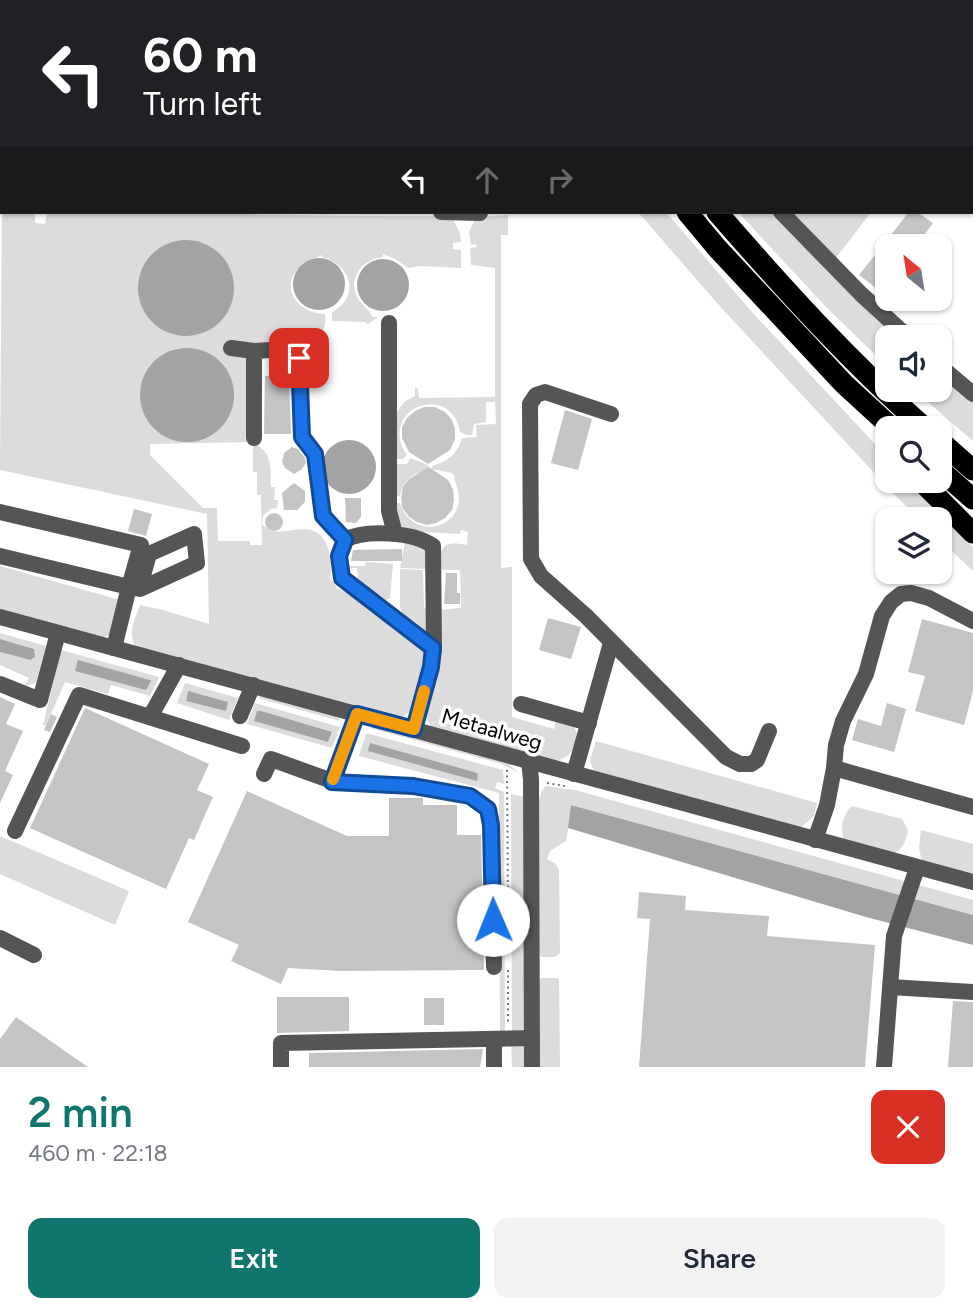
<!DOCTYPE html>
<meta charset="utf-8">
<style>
body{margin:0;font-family:Figtree,sans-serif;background:#f2f2f3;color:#1f2937;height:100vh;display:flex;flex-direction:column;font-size:26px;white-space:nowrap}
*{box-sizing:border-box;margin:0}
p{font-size:23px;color:#747a83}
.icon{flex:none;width:38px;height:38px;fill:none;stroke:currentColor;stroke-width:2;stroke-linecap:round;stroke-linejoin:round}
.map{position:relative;height:1067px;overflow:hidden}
.panel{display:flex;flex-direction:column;background:#fff;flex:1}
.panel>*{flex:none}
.banner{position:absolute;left:0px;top:0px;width:973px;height:214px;box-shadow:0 2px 5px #0004;background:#202124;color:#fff;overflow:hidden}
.needle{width:46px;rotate:330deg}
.buttons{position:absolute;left:875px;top:234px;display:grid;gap:14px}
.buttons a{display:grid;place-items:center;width:77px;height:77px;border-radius:14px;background:#fff;box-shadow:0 2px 5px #0004;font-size:35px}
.pin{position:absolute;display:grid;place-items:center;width:60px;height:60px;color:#fff;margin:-30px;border-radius:14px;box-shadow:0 4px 10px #0006}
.me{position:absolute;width:77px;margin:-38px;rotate:359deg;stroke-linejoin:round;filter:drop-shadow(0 0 5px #0008)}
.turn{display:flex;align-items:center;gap:24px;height:147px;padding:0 28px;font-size:32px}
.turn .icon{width:91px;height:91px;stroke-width:2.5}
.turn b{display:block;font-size:49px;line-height:60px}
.lanes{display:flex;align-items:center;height:66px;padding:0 28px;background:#0003;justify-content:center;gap:35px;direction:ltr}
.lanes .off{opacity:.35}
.round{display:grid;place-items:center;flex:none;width:74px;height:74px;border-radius:14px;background:#f2f2f3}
.headline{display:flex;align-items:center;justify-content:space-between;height:119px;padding:0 28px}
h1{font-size:42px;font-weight:600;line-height:52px;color:#0f766e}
.primary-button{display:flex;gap:14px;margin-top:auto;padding:14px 28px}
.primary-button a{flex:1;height:80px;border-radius:14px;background:#0f766e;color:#fff;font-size:28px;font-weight:600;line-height:80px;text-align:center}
.primary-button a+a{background:#f2f2f3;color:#1f2937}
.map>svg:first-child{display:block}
.green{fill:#dcdcdc;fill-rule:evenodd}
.water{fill:#a3a3a3}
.building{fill:#c4c4c4}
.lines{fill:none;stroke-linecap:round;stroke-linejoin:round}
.path{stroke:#777;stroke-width:2;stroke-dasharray:2 3.5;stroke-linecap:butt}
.minor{stroke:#555;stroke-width:16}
.highway{stroke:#000;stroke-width:21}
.route-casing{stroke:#114b97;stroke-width:18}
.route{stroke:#1a73e8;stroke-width:12}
.slow{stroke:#f59e0b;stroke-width:12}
.labels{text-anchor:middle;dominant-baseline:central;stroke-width:7;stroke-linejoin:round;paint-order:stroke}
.street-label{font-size:21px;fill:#000;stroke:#fff}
</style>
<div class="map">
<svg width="973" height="1067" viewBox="0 0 973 1067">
<rect width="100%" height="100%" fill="#fff"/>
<g class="green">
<path d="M 0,0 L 210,0 L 212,2 L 2,2 L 2,189 Z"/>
<path d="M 221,0 L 509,0 L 511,2 L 223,2 Z"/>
<path d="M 609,0 L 973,0 L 973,98 L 971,100 L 971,2 Z"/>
<path d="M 2,205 L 2,212 L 35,212 L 35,223 L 45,224 L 47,212 C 182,212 316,217 451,216 L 460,233 L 461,242 L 453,243 L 453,249 L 461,250 L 461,268 L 420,266 L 408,268 L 395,259 L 383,254 L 383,257 C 365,259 349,274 356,294 C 359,304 369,308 372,317 L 378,317 L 368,324 L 365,322 L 332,321 L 332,313 C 336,309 342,306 345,301 C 358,282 341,261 322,257 L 322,255 C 315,259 305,259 298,268 C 279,290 300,314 325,314 C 328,329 316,341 309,353 L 309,344 L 311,344 L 310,328 L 288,329 L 287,343 L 243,355 L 247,359 L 255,444 C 273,453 270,469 271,487 L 275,487 L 274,500 L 278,500 L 277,508 L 271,509 L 263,516 L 262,524 L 271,531 C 284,533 299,527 311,530 C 331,535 332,564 330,580 L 334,581 L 336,588 L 355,596 L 423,647 L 426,654 L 415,709 L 396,720 L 136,647 C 127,634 135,619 140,605 L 163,610 L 209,624 L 207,514 L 0,470 ZM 253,442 L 253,472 L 257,472 L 257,495 L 261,495 L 262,545 L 250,545 L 250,541 L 218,541 L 217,508 L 203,508 L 150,455 L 150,444 Z"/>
<path d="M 638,212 L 666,212 L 751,311 L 887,457 L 887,481 L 910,481 L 973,547 L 973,571 L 940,540 L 940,520 L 920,520 L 890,490 L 717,303 Z"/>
<path d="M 738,212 L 772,212 L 779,219 L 774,212 L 871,212 L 836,258 L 859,302 L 897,338 L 887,338 L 887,366 L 827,308 Z"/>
<path d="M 508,215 L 508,235 L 501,235 L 501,568 L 512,567 L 512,717 L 554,729 L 556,719 L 574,727 L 578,735 C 574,749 571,757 556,761 L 433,730 L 427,719 L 426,711 L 434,687 L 437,667 L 437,610 L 461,608 L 460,570 L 437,570 C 440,547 442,540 467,545 L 468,532 L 461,530 L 460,534 L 407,531 L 399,523 L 394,503 L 400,503 C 413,546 477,526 454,479 L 455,477 L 452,473 L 432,469 L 432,466 C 448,461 457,455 462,438 L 477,437 L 476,425 L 496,424 L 495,402 L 486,402 L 486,422 L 474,424 L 472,435 L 467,435 L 460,432 C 451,380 376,409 407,455 L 403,459 L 393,459 C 394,434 388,407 415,396 L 415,387 L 418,389 L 419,398 L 495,397 L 495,268 L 471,265 L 470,248 L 477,247 L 476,244 L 471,245 L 469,232 L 476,217 Z"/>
<path d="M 940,374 L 973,398 L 973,441 L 914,390 L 940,390 Z"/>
<path d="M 410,458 L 428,465 L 429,470 C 412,473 404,480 400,496 L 393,496 L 393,464 L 407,464 Z"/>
<path d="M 405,542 L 414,542 L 426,551 L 430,569 L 400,568 Z"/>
<path d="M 366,562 L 393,564 L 390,598 L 380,604 L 349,579 L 358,579 L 357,568 L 345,568 L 349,566 L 365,566 Z"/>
<path d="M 0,566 L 120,600 L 110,634 L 103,638 L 0,610 Z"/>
<path d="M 400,569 L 423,570 L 424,607 L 428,610 L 428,633 L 403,622 L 400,605 Z"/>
<path d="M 0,633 L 46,646 L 36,683 L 25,686 L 29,678 L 0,665 L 0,652 L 29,660 L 34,649 L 0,639 Z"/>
<path d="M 61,650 L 159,677 L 150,696 L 111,685 L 108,694 L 65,682 L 46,725 L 43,725 Z"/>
<path d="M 185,683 L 238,698 L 229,720 L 177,703 ZM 188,691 L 227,711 L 186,701 Z"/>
<path d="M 261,696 L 337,714 L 340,721 L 258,698 Z"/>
<path d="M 255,703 L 340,727 L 332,748 L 247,724 ZM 257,712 L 332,733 L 328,742 L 255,721 Z"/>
<path d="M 375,725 L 507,763 L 519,773 L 502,764 L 370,728 Z"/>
<path d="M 366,733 L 503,770 L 504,784 L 497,782 L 495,788 L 504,792 L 505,1033 L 500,1033 L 499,793 L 359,756 Z"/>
<path d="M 596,741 L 817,803 L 814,816 L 800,828 L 594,771 L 590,761 Z"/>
<path d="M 546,786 L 575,790 L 973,900 L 973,915 L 572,805 L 566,841 L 550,851 L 547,859 L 555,863 L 559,870 L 560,953 L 555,957 L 541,957 L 538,950 L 538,804 L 541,792 Z"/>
<path d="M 511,794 L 524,797 L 525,1029 L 512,1031 Z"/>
<path d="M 852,806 L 902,819 L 908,830 C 906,841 903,849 893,854 L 844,841 C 840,827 842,816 852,806 Z"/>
<path d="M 921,830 L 973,844 L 973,872 L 970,875 L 922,862 L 919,848 Z"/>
<path d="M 0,836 L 129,891 L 115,925 L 0,874 Z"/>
<path d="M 541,978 L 558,978 L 559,981 L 560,1067 L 537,1067 L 538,983 Z"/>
<path d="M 511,1043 L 520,1043 L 525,1047 L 525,1067 L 512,1067 Z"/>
</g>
<g class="water">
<circle cx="186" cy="288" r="48"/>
<circle cx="319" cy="284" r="26"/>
<circle cx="383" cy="285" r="26"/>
<circle cx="187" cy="395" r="47"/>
<circle cx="349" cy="467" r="27"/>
<path d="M 0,639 L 34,649 L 35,657 L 30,660 L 0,652 Z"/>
<path d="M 78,660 L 150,680 L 151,681 L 146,690 L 75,671 Z"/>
<path d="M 188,691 L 228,702 L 226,711 L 186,701 Z"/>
<path d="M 257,711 L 261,711 L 332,732 L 328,742 L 254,721 Z"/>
<path d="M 370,743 L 474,772 L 478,774 L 477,781 L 368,751 Z"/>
<path d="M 571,805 L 973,915 L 973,945 L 866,917 L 568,828 Z"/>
</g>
<g class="building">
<path d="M 909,212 L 917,212 L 933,223 L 915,247 L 887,247 L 887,282 L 880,291 L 859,275 Z"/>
<path d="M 265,376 L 289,376 L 291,434 L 264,434 Z"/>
<path d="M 424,407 L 435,407 L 445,412 L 452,420 L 455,429 L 455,439 L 450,450 L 428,464 L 409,452 L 402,438 L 402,427 L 407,418 L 415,411 Z"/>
<path d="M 565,410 L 592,419 L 578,470 L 551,463 Z"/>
<path d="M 292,447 L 298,449 L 305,458 L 306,463 L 301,470 L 294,474 L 285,468 L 282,462 L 284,453 Z"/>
<path d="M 429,467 L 448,480 L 453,489 L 454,500 L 452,510 L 445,518 L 436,523 L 427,525 L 417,522 L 409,517 L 402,507 L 401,498 L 403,487 L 409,479 Z"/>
<path d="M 294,483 L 305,491 L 305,502 L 297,510 L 284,510 L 282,493 Z"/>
<path d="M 345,498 L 361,498 L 361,517 L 356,523 L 346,522 Z"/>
<path d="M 134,509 L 152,514 L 146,536 L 128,531 Z"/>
<circle cx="274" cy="522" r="9"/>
<path d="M 402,549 L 402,561 L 351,561 L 353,550 Z"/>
<path d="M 446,573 L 457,573 L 457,593 L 460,593 L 460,604 L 444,604 Z"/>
<path d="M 548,618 L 581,627 L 571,659 L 539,650 Z"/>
<path d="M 922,619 L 973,633 L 973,691 L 964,725 L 915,711 L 925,676 L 908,672 Z"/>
<path d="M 0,697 L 15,704 L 6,724 L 23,731 L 5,771 L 13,775 L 0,803 Z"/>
<path d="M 887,703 L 906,709 L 894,752 L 852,740 L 858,719 L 881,726 Z"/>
<path d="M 85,708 L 209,764 L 197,790 L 213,797 L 194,840 L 189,838 L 166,889 L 30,828 Z"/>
<path d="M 51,714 L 57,717 L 50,732 L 44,730 Z"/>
<path d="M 247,791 L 347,836 L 389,836 L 389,798 L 423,798 L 423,805 L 457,805 L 457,835 L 481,835 L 484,970 L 340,971 L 288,968 L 281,984 L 231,961 L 239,945 L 188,922 Z"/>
<path d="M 639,892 L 686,896 L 685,910 L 769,916 L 767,936 L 875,945 L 865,1067 L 639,1067 L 650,919 L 637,918 Z"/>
<path d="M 277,997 L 349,997 L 349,1031 L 277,1033 Z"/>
<rect x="424" y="998" width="20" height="27"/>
<path d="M 953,1001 L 973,1002 L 973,1067 L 948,1067 Z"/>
<path d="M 16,1017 L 88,1067 L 0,1067 L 0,1039 Z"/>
<path d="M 483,1049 L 480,1067 L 309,1067 L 309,1053 Z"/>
</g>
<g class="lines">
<g class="path">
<path d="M 239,0 L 241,2"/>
<path d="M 715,0 L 715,2"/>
<path d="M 507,770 L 508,912"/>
<path d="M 547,783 L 565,786"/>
<path d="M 508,970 L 508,1024"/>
</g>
<g class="minor">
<path d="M 613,0 L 614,2"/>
<path d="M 0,193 L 2,193"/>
<path d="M 441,212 L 480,213"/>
<path d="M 781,212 L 861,294 L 909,338"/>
<path d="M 389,323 L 389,511 L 395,534"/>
<path d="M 231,348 L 254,351"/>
<path d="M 940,366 L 973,394"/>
<path d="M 611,414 L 545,392 L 536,395 L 530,404 L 531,559 L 541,576 L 586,616 L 726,757 L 740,764 L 751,764 L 757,760 L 769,731"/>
<path d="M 254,438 L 254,351 L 288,349 L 299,358 L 302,437 L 315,454 L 323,516 L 345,540"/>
<path d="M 0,512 L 141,545 L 129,587 L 0,556"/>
<path d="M 0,617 L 973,882"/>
<path d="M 114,648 L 129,587 L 142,579 L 149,554 L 194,534 L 197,563 L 140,589 L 129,587"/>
<path d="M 0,684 L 40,700 L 58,633"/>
<path d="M 521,704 L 589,723"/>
<path d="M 240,716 L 253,685"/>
<path d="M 150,717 L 179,665"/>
<path d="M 414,729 L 431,667 L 434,648 L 433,546 C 414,532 365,529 345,540 L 339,556 L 342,578 L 434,648"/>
<path d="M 529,761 L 531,779 L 532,1067"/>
<path d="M 834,768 L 973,807"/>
<path d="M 264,774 L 271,759 L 332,781 L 357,714"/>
<path d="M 574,774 L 611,643"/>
<path d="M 332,781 L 413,786 L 470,796 L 488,809 L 491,826 L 494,967"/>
<path d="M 15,831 L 79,695 L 242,746"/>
<path d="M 815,840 L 827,805 L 834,768 L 836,745 L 843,721 L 866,674 L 882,616 L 891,602 L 901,594 L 911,593 L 929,598 L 973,621"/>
<path d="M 0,938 L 34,955"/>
<path d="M 890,987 L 973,992"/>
<path d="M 494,1040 L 494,1067"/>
<path d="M 281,1067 L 281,1043 L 532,1038"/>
<path d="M 884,1067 L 894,936 L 917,868"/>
</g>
<g class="highway">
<path d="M 522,0 L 524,2"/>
<path d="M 551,0 L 552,2"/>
<path d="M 687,212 L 717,248 L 844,384 L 893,429"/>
<path d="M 717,212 C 783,288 850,362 926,429"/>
<path d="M 940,441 L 973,470"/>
<path d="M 940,470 L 973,499"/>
<path d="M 921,481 L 973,533"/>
</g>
</g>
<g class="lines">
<defs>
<path id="route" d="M 299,358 L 302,437 L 315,454 L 323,516 L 345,540 L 339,556 L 342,578 L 433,648 L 431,667 L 414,729 L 357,714 L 332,782 L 413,786 L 470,796 L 488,809 L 491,825 L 493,920"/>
</defs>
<use href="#route" class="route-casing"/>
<use href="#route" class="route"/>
<path class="slow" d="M 333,779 L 357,714 L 414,729 L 424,691"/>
</g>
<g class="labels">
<g class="street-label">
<text transform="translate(492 729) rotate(16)">Metaalweg</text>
</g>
</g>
</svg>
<div class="buttons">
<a><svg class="needle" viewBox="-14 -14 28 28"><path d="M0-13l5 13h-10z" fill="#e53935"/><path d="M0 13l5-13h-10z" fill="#747a83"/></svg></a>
<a><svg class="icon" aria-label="sound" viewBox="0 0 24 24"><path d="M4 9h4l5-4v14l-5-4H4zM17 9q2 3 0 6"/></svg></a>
<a><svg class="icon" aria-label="search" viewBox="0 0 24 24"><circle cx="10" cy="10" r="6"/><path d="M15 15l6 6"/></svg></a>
<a><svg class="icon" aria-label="layers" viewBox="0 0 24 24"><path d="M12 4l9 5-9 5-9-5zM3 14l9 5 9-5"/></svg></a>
</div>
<div class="pin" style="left:299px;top:358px;background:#d93025"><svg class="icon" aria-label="arrive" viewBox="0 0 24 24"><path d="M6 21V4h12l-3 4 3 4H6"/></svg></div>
<svg class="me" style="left:493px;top:920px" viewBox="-20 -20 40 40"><circle r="19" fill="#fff"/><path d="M0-13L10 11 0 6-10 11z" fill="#1a73e8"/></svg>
<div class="banner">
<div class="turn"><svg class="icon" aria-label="left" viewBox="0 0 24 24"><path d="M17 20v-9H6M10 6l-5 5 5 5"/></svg><div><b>60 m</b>Turn left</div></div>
<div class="lanes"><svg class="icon" aria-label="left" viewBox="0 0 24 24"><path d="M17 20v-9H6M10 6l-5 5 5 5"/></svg><svg class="icon off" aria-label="ahead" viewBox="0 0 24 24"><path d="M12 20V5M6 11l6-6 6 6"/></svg><svg class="icon off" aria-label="right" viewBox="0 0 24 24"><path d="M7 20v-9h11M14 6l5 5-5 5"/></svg></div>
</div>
</div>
<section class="panel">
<div class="headline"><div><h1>2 min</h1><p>460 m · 22:18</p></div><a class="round" style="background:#d93025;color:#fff"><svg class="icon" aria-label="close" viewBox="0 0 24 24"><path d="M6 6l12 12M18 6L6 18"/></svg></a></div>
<div class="primary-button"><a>Exit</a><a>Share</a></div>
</section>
